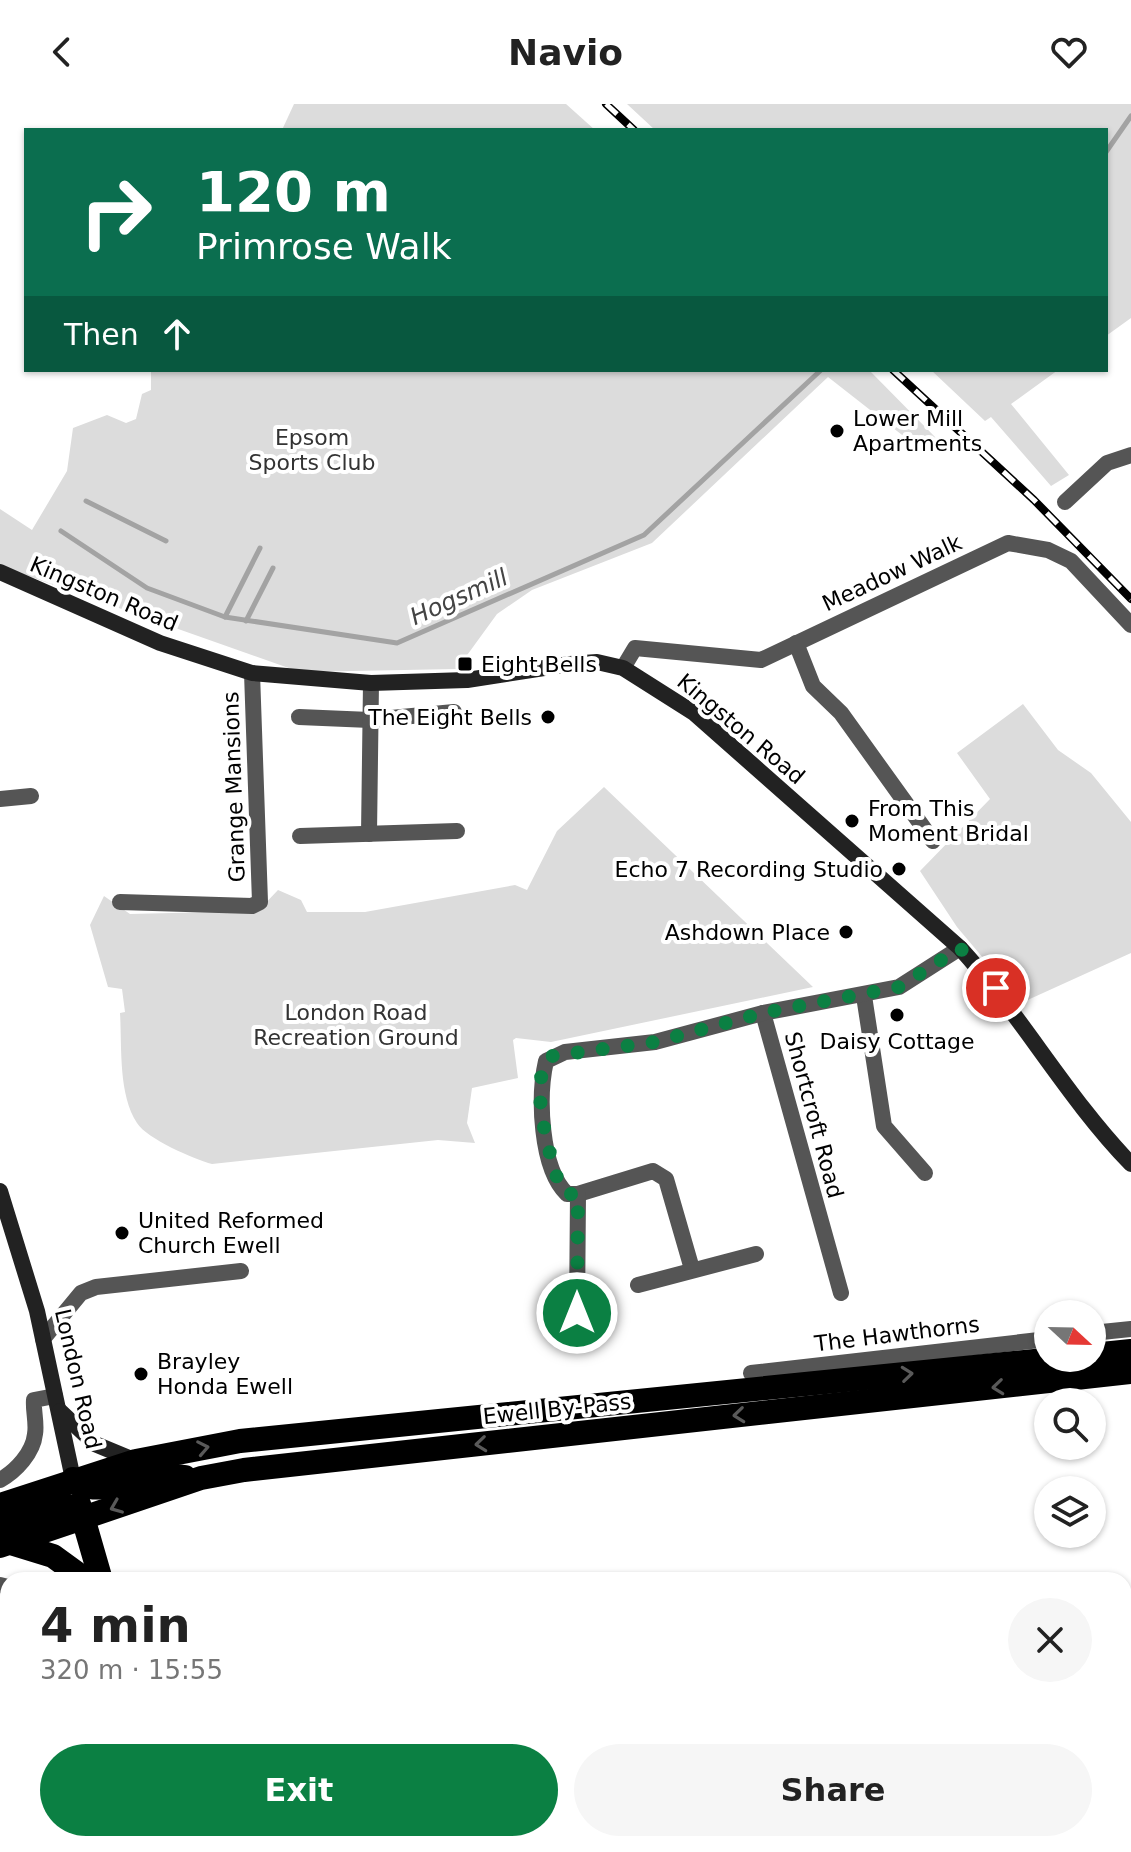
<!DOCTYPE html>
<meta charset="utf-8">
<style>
body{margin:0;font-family:"DejaVu Sans",sans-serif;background:#f6f6f6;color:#222;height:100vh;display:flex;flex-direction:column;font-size:30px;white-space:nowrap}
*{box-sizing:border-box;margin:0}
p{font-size:26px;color:#767676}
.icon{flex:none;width:44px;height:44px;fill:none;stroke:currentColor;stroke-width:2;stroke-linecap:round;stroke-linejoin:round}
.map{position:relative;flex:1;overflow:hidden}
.drawer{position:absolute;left:0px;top:1468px;width:1132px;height:280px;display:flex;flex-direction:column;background:#fff;border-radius:24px 24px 0 0;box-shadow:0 2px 6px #0004}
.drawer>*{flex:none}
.top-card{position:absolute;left:24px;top:24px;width:1084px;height:244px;border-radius:0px;box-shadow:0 2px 6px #0004;background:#0b6e4f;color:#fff;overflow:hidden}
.needle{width:52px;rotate:112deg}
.tools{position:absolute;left:1034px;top:1196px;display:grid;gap:16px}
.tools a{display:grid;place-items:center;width:72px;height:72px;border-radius:50%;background:#fff;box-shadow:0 2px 6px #0004;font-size:40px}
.pin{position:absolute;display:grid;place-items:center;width:68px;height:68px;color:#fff;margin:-34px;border:4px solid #fff;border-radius:50%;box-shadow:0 2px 8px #0007}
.me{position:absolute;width:88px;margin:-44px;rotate:0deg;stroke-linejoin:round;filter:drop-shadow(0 0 6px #0008)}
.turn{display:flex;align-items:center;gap:28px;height:168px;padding:0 40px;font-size:36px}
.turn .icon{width:104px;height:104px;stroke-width:2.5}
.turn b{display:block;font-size:56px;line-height:68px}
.then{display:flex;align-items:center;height:76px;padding:0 40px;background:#0003;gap:16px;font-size:30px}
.round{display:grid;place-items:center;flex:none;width:84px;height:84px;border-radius:42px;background:#f6f6f6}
.head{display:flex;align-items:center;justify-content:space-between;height:136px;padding:0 40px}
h1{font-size:48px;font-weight:600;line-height:60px}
.primary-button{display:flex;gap:16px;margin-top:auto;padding:16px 40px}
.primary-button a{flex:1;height:92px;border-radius:48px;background:#0b8043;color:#fff;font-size:32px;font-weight:600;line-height:92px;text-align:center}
.primary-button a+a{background:#f6f6f6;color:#222}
header{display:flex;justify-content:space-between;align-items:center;height:104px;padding:0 40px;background:#fff;font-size:36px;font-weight:600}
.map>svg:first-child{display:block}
.green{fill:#dcdcdc}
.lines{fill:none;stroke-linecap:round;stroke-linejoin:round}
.stream{stroke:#a3a3a3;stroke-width:5}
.street{stroke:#555;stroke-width:16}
.secondary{stroke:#222;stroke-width:16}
.highway{stroke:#000;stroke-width:24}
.rail-casing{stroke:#000;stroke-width:8}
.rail{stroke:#fff;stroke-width:5;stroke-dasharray:15;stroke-linecap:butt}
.oneway{stroke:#595959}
.route{stroke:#0b8043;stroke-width:14;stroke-dasharray:0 25.2}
.poi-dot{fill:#000;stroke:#fff;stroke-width:3}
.labels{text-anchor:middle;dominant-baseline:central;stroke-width:8;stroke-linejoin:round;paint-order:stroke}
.poi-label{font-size:22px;fill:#000;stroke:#fff;text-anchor:start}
.park-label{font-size:22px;fill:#333;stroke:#fff}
.street-label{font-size:22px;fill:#000;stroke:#fff}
.water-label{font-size:24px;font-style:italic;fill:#444;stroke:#fff}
</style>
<header><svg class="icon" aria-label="back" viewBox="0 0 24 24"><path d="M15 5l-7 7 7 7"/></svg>Navio<svg class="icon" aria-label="heart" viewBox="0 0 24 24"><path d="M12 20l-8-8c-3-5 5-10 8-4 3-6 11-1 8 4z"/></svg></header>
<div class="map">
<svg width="1131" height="1748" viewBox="0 0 1131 1748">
<rect width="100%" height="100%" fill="#fff"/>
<g class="green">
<path d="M 294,0 L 566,0 L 595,26 L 282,26 Z"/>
<path d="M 627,0 L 1131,0 L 1131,214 L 1106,232 L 1106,26 L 655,26 Z"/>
<path d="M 151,266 L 869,266 L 938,336 L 920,345 L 828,273 L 652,439 L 532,486 L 497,510 L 457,565 L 300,568 L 0,462 L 0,405 L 32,426 L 67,367 L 73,324 L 107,311 L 126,319 L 136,315 L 142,290 L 151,286 Z"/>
<path d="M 924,266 L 1058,266 L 1011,300 L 1069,371 L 1051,382 L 991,313 L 985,317 L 931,266 Z"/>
<path d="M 1023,600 L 1058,646 L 1091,669 L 1131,718 L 1131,849 L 1021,899 L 957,823 L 920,767 L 990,695 L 957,649 Z"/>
<path d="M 604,683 L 813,883 L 551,938 L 516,934 L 513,936 L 518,974 L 472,984 L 467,1019 L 475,1039 L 438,1036 L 212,1060 C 194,1055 147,1035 137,1019 C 118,990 122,942 120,909 L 125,908 L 122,885 L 108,883 L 90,821 L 104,792 L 130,810 L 258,807 L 278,786 L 301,796 L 307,808 L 365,808 L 515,781 L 527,786 L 557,727 Z"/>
</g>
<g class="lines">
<g class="stream">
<path d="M 1106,48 L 1131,12"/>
<path d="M 86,397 L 166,437"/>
<path d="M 61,427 L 147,484 L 225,513 L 397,539 L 644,431 L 821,266"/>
<path d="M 225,513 L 260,444"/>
<path d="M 246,517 L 273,464"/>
</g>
<g class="street">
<path d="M 1065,398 L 1107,359 L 1131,351"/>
<path d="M 796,539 L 813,582 L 841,609 L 933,737"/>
<path d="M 623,564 L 635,544 L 761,556 L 1008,439 L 1048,446 L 1071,457 L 1131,521"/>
<path d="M 299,613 L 370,616 L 454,608"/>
<path d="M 0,695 L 31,692"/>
<path d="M 369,730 L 371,579"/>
<path d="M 300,732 L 457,727"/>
<path d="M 120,798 L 252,802 L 260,798 L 252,569"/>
<path d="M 864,892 L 884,1022 L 925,1069"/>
<path d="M 578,1090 L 653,1067 L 666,1075 L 692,1165"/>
<path d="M 638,1181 L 756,1150"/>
<path d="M 841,1189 L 763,909 L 899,883 L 960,844"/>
<path d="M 577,1209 L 578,1090 L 567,1090 C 540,1064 538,992 546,957 L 565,948 L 655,938 L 763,909"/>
<path d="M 1092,1229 L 1131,1225"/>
<path d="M 43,1235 L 81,1189 L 96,1183 L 241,1167"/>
<path d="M 751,1269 L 1048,1235"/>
<path d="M 0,1376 C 16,1367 33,1349 35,1330 C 37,1319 33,1307 34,1296 L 55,1292"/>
<path d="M 0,1481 L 8,1483"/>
<path d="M 1124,1703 L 1129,1713"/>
<path d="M 102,1740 L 110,1748"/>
<path d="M 463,1740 L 465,1748"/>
<path d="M 641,1740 L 643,1748"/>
<path d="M 1021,1748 L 1056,1740"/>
</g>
<g class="secondary">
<path d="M 0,468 L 160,539 L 252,569 L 371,579 L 467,576 L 570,560 L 597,558 L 623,564 L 694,609 L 960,844 C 1022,912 1067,994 1131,1060"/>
<path d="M 0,1087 L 37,1207 L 73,1375"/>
<path d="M 60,1307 L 95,1340 L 136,1357"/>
</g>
<g class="highway">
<path d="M 1092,1251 L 1131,1247"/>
<path d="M 73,1375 C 95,1398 148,1367 185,1373"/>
<path d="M 79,1400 L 101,1476"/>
<path d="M 0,1401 L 136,1357 L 240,1337 L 1064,1254"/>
<path d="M 0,1421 L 65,1401 L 83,1417"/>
<path d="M 14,1440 L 53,1452 L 86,1476"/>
<path d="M 0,1442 L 201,1374 L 244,1366 L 1131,1268"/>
<path d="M 205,1740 L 208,1748"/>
</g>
<defs>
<g id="rail">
<path d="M 606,0 L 634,26"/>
<path d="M 893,266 L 1034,396 L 1131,495"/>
</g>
</defs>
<use href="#rail" class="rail-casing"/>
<use href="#rail" class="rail"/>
</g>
<defs><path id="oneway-chevron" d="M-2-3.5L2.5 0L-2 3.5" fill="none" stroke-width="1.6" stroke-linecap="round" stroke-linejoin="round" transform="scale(2)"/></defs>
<g class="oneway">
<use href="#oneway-chevron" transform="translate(907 1270) rotate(-6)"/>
<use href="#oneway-chevron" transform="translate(998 1283) rotate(174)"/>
<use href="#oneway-chevron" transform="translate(739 1311) rotate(174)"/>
<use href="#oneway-chevron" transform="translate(481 1340) rotate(174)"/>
<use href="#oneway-chevron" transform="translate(203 1344) rotate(-11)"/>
<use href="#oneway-chevron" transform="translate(116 1403) rotate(158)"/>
</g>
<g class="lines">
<path class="route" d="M 577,1209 L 578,1090 L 567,1090 L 560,1083 C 551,1055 525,973 552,952 L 655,938 L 763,909 L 899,883 L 960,844 L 996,884"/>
</g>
<g class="poi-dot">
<circle cx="837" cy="327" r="8"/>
<rect x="457" y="552" width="16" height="16" rx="4"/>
<circle cx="548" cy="613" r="8"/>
<circle cx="852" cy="717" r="8"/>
<circle cx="899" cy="765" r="8"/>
<circle cx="846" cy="828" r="8"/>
<circle cx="897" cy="911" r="8"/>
<circle cx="122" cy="1129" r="8"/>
<circle cx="141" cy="1270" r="8"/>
</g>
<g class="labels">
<g class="poi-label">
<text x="853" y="314">Lower Mill<tspan x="853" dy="25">Apartments</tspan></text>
<text x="481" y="560">Eight Bells</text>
<text x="532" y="613" text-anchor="end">The Eight Bells</text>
<text x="868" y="704">From This<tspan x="868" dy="25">Moment Bridal</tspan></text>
<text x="883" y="765" text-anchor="end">Echo 7 Recording Studio</text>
<text x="830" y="828" text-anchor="end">Ashdown Place</text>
<text x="897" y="937" text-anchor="middle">Daisy Cottage</text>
<text x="138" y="1116">United Reformed<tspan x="138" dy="25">Church Ewell</tspan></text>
<text x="157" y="1257">Brayley<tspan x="157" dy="25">Honda Ewell</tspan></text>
</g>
<g class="park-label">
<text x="312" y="333">Epsom<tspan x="312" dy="25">Sports Club</tspan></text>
<text x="356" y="908">London Road<tspan x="356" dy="25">Recreation Ground</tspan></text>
</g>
<g class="street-label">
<text transform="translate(892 469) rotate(-25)">Meadow Walk</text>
<text transform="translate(104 490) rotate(23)">Kingston Road</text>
<text transform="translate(741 625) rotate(40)">Kingston Road</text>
<text transform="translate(234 683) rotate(-92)">Grange Mansions</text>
<text transform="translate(814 1011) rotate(75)">Shortcroft Road</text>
<text transform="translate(897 1230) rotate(-7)">The Hawthorns</text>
<text transform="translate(78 1275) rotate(77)">London Road</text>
<text transform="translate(557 1305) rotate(-6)">Ewell By-Pass</text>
</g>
<g class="water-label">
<text transform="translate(459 493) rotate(-24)">Hogsmill</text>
</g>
</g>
</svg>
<div class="tools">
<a><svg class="needle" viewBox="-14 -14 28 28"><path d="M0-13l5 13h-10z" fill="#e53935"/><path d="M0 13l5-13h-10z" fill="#767676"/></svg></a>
<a><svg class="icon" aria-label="search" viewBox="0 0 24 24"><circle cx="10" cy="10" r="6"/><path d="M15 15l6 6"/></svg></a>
<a><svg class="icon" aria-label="layers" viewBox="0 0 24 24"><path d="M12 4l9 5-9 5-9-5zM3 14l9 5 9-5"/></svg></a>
</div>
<div class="pin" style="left:996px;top:884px;background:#d93025"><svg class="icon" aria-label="arrive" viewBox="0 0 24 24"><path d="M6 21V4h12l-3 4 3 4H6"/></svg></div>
<svg class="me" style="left:577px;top:1209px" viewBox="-20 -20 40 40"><circle r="17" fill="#0b8043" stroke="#fff" stroke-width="3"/><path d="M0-11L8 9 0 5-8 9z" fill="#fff"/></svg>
<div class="top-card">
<div class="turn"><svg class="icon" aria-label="right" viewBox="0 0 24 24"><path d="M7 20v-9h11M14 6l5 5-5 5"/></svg><div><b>120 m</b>Primrose Walk</div></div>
<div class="then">Then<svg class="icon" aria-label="ahead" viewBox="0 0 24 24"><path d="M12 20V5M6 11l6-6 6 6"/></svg></div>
</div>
<section class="drawer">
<div class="head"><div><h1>4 min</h1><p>320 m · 15:55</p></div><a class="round"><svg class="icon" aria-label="close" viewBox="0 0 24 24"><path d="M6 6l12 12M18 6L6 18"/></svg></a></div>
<div class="primary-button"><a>Exit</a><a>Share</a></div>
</section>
</div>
